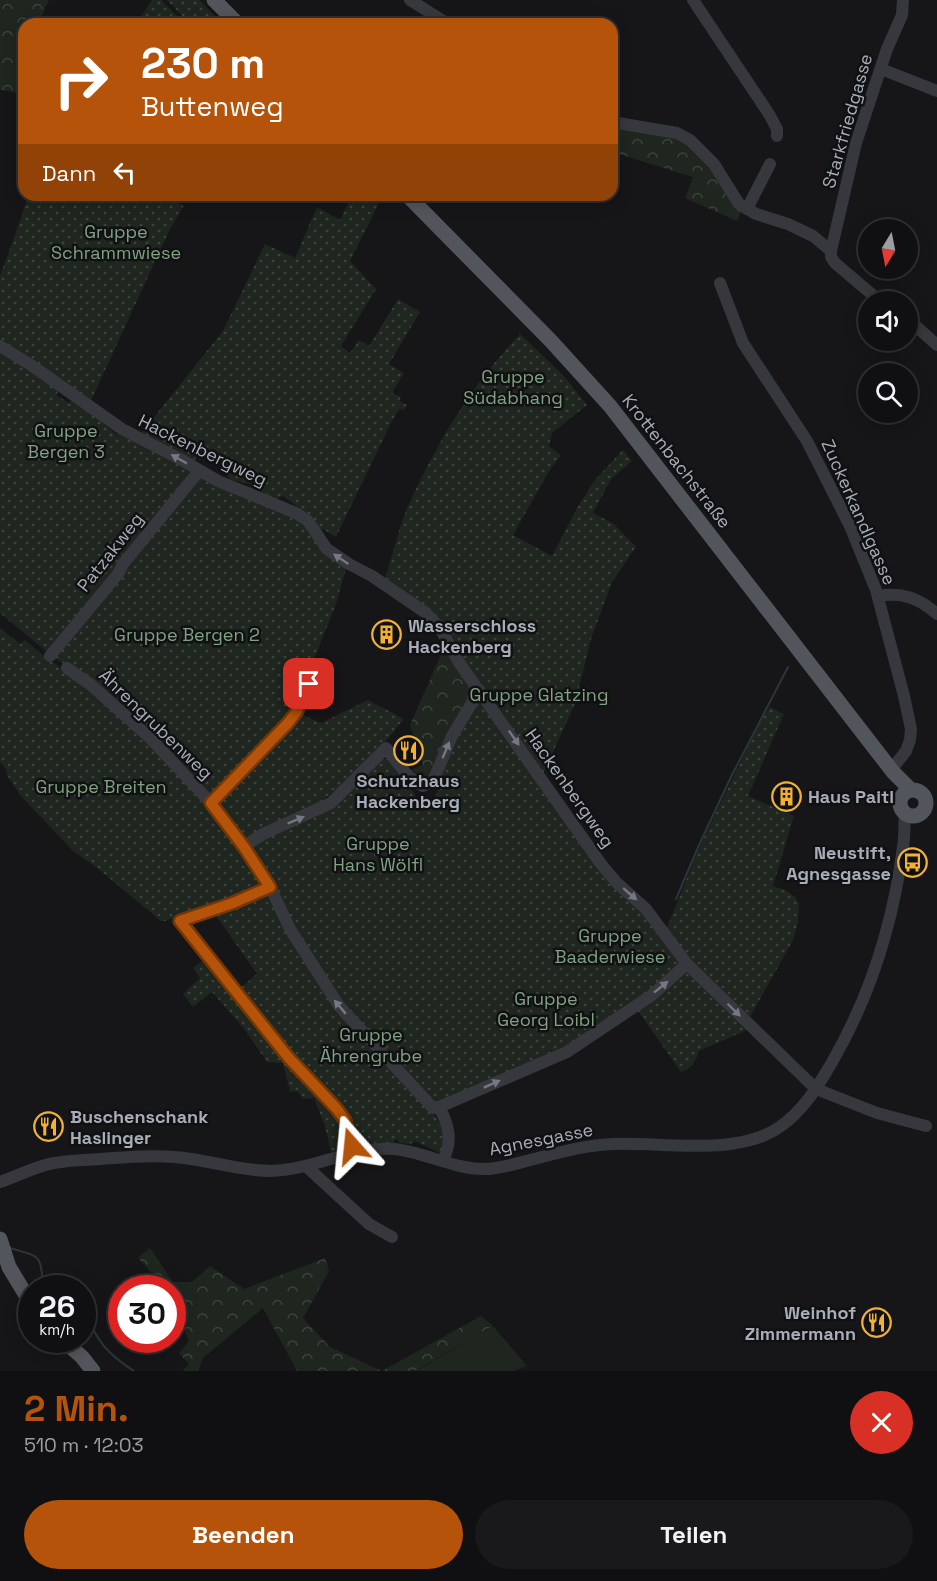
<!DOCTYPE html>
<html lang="de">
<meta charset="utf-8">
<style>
body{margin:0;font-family:"Space Grotesk",sans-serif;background:#19191b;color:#f1f3f6;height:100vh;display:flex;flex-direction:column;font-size:22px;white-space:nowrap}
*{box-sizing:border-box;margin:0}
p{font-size:20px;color:#9c9d9f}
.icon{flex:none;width:33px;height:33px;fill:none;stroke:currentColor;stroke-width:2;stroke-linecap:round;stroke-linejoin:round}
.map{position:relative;height:1371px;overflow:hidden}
.sheet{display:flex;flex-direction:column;background:#101012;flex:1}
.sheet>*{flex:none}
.banner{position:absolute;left:18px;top:18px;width:600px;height:183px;border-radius:18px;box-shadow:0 3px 15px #0003,0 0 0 2px #303032;background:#b45309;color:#fff;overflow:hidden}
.needle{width:39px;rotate:190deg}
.tools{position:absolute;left:858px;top:219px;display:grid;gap:12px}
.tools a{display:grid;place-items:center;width:60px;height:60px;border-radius:50%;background:#101012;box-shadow:0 3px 15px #0003,0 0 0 2px #303032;font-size:30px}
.speed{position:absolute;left:18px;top:1275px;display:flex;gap:12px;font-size:30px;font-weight:700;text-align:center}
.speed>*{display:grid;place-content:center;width:78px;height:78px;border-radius:50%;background:#101012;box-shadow:0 3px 15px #0003,0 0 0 2px #303032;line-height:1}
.speed small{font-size:15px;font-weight:400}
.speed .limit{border:9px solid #d22;background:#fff;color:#111}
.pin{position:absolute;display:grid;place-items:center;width:51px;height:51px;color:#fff;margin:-26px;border-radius:12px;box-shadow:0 3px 9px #0006}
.me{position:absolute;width:66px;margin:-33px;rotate:342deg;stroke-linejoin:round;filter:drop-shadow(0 0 4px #0008)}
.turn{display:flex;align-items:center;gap:21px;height:126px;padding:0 24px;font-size:27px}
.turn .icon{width:78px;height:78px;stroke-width:2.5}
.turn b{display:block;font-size:42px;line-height:51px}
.then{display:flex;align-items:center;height:57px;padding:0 24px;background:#0003;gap:12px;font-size:22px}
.round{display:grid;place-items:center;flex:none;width:63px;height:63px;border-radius:32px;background:#19191b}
.headline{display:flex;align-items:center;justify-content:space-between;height:102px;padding:0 24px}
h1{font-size:36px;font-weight:800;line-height:45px;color:#b45309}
.button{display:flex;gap:12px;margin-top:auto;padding:12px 24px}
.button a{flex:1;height:69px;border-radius:36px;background:#b45309;color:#fff;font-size:24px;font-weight:800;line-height:69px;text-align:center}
.button a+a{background:#19191b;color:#f1f3f6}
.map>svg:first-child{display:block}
.grass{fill:url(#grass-dots)}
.forest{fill:url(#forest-crowns)}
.pitch{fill:#1e261f}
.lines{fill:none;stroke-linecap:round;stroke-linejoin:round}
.stream{stroke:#2c353c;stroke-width:2}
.minor{stroke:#37383d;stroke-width:12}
.major{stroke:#53555c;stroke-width:15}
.oneway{fill:#757881}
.route-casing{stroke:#753606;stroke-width:15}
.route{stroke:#b45309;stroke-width:10}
.labels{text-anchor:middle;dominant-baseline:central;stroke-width:5;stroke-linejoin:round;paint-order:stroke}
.street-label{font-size:18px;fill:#a8adb8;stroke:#111113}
.park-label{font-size:18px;fill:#7fa381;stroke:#111113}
.poi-label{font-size:18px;font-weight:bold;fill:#a8adb8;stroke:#111113;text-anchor:start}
</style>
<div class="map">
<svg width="937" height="1371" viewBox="0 0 937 1371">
<defs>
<pattern id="grass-dots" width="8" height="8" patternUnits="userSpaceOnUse" patternTransform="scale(1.5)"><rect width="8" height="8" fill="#1e261f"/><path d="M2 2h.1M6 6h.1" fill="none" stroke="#3c433d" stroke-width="1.8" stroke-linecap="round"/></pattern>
<pattern id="forest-crowns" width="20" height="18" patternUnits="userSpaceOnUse" patternTransform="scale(1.5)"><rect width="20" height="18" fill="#1e261f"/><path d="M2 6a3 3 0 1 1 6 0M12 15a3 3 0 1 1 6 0" fill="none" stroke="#3c433d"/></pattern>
</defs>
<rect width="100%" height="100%" fill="#161618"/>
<g class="grass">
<path d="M 152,0 L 161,0 L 185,24 L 136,24 Z"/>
<path d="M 167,0 L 199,0 L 223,24 L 190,24 Z"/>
<path d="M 28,195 L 148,195 L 184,205 L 169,231 L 89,405 L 0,343 L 0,276 L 20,221 Z"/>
<path d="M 352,195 L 383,195 L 350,261 L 376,289 L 341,346 L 350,353 L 359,340 L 369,346 L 398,299 L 420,312 L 389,364 L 404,373 L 392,393 L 401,397 L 399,401 L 407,405 L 404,410 L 399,409 L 393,419 L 336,537 L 323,529 L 320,530 L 302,510 L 283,496 L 278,498 L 280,505 L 248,491 L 251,484 L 230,480 L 223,468 L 201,452 L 192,463 L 296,517 L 346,568 L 336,604 L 295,707 L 210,799 L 92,683 L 52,656 L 0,613 L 0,348 L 60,389 L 56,395 L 69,403 L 73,398 L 117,435 L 120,432 L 139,436 L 223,331 L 265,244 L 295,258 L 317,207 L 340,220 Z"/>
<path d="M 520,334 L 563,375 L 587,405 L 552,433 L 549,446 L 561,455 L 549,471 L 513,535 L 552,556 L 577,508 L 594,481 L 623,450 L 632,461 L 611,479 L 593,513 L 614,524 L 636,547 L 612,582 L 591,639 L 575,704 L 543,774 L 461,662 L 444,626 L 384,580 C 393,556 398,530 408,506 C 427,464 451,420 479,383 C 491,366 506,350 520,334 Z"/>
<path d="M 0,628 L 20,644 L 25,640 L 46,658 L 83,681 L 141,733 L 205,801 L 266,884 L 237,898 L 165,921 L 161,921 L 96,867 L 73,851 L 20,795 L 7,775 L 7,771 L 0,762 Z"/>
<path d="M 368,700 L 404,719 L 360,772 L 301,816 L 321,813 L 379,760 L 388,759 L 422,804 L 425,801 L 433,805 L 447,758 L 456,737 L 478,700 L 482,700 L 644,912 L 680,964 L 647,993 L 566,1047 L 428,1107 C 441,1124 448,1132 440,1153 L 415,1141 L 410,1144 L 400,1143 L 397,1139 L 394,1140 L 394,1143 L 362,1144 L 331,1152 L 325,1126 L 314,1098 L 304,1099 L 297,1091 L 290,1092 L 283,1063 L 267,1062 L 245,1030 L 212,992 L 193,1007 L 183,994 L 200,978 L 193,968 L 206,958 L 237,991 L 257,974 L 214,913 L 267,891 L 326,982 L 217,807 L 219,802 L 301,714 L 321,723 Z"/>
<path d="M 770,707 L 784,714 L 748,796 L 794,816 L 773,886 L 785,890 L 794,896 L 799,903 L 798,922 L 793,940 L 750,1017 L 682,952 L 666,930 L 700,846 L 762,718 Z"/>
<path d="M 687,973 L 689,973 L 749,1029 L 699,1051 C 696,1060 692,1069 681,1072 L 638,1011 Z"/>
</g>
<g class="forest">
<path d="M 0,0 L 49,0 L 38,24 L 24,24 L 24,65 L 18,93 L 0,90 Z"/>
<path d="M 612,125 L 675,134 L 707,158 L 742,210 L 737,221 L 685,198 L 693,177 L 612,152 Z"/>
<path d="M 444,641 L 472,690 L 428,779 L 420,781 L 408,771 L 423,765 L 410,725 L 439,659 Z"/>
<path d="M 150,1248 L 173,1282 L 192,1282 L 210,1266 L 244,1289 L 325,1258 L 329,1271 L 303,1318 L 330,1347 L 382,1371 L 481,1316 L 493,1326 L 415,1371 L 297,1371 L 263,1308 L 203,1358 L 198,1371 L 183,1371 L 189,1364 L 179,1353 L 189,1341 L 183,1328 L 173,1325 L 172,1288 L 147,1288 L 158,1280 L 138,1258 Z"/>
</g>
<path class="pitch" d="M 493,1326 L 527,1366 L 514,1371 L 416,1371 Z"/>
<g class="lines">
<g class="stream">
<path d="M 676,899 L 699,845 L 731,777 L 788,667"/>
<path d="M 10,1248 C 39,1257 41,1253 43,1285 L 47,1288"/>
<path d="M 82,1310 C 100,1342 103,1351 134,1371"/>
</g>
<g class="minor">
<path d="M 410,0 L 448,24"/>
<path d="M 693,0 L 769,114 L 777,129 L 777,136"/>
<path d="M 881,69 L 937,91"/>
<path d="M 612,122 L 677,133 L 690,140 L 714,164 L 739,204 L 756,214 L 788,224 L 813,236 L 831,251"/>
<path d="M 747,209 L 770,164"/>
<path d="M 720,283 L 743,343 L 807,441 L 850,526 L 876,590 L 904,696 L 911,729 L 910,740 L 906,751 L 891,770"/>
<path d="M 881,302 L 835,263 L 831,257 L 831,251 L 856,143 L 887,49 L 902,15 L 903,0"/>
<path d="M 908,319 L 937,345"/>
<path d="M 0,346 L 31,365 L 122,429 L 182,460 L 218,481 L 296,513 L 308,521 L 327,549 L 349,564 L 372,576 L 426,613 L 440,628 L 460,664 L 601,864 L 617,883 L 646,909 L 687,964 L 816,1089 L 877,1113 L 926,1126"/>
<path d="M 878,596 C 902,592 919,598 937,614"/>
<path d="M 50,656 L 118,574 L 123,564 L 199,471"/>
<path d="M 67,668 L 91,685 L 149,737 L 211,803 L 266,878 L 290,929 L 339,1006 L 433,1108 L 439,1107 C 449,1125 453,1141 443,1160"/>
<path d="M 211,803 L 288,723 L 297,711 L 308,684"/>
<path d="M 244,847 L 261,835 L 331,803 L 386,748 L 412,781 L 423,786 L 433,781 L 452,736 L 479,691"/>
<path d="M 270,887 L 233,903 L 180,921 L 288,1057 L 336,1108 L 350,1133 L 354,1152"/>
<path d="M 439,1107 L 567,1052 L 652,995 L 687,964"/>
<path d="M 307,1167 L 369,1224 L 392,1237"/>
<path d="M 0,1182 C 18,1176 36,1166 54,1163 C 69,1160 85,1160 100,1159 C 130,1157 161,1154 191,1159 C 218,1163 244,1171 271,1171 C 314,1170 351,1146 394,1149 C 425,1152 453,1169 484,1169 C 501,1169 518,1163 534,1159 C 561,1152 586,1145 613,1144 C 664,1142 739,1157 781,1126 C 804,1110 817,1087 831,1064 C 870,997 893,924 903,847 C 905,836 904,825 905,813"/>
</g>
<g class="major">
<path d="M 214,0 L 238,24"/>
<path d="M 407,195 L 551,341 L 610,406 L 893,772 L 911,790"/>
<circle cx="913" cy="803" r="13"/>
<path d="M 0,1239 L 9,1267 L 32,1305"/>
<path d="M 63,1340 L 82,1357 L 93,1371"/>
</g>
</g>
<defs><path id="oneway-solid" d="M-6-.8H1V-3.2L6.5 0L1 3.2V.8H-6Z" transform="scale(1.5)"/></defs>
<g class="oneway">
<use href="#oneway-solid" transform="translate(179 459) rotate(-151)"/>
<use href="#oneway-solid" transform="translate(341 559) rotate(-146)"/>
<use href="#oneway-solid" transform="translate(514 738) rotate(55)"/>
<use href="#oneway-solid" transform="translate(446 750) rotate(-67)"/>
<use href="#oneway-solid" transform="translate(296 820) rotate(-23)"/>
<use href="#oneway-solid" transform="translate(630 894) rotate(41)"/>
<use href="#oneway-solid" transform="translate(661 987) rotate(-39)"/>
<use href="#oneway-solid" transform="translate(340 1007) rotate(-130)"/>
<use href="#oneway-solid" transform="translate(734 1010) rotate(44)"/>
<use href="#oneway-solid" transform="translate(492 1084) rotate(-24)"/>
</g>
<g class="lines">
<defs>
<path id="route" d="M 309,684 L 297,711 L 288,723 L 211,803 L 244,847 L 270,887 L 233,903 L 180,921 L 288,1057 L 336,1108 L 345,1120 L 352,1146"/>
</defs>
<use href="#route" class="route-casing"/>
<use href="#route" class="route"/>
</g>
<defs>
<symbol id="building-ring" viewBox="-11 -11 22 22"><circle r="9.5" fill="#111113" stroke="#f2b134" stroke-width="1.5"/><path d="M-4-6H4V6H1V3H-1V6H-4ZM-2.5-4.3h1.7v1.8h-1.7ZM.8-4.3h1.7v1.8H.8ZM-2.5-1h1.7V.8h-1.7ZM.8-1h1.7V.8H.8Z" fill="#f2b134"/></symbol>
<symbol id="restaurant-ring" viewBox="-11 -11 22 22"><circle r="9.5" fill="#111113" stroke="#f2b134" stroke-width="1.5"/><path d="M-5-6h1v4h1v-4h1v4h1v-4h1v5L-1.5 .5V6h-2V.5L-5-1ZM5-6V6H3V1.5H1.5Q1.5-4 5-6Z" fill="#f2b134"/></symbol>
<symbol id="bus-ring" viewBox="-11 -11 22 22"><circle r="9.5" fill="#111113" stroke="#f2b134" stroke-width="1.5"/><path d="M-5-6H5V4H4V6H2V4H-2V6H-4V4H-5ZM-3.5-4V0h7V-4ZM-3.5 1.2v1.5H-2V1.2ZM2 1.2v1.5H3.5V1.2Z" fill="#f2b134"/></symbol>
</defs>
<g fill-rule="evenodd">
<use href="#building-ring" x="370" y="618" width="33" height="33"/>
<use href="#restaurant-ring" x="392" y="734" width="33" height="33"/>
<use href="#building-ring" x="770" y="780" width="33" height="33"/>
<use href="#bus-ring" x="896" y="846" width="33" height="33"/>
<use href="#restaurant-ring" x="32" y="1110" width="33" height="33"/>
<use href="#restaurant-ring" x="860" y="1306" width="33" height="33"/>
</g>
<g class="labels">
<g class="street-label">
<text transform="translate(847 121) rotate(-74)">Starkfriedgasse</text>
<text transform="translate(203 450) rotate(26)">Hackenbergweg</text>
<text transform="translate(677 461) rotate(52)">Krottenbachstraße</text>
<text transform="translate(859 512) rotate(66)">Zuckerkandlgasse</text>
<text transform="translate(110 552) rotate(-52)">Patzakweg</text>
<text transform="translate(156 724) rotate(44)">Ährengrubenweg</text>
<text transform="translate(570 788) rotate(55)">Hackenbergweg</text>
<text transform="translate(541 1139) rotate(-11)">Agnesgasse</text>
</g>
<g class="park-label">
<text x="116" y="231">Gruppe<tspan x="116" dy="21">Schrammwiese</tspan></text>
<text x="513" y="376">Gruppe<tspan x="513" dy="21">Südabhang</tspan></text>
<text x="66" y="430">Gruppe<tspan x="66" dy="21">Bergen 3</tspan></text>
<text x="187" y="634">Gruppe Bergen 2</text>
<text x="539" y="694">Gruppe Glatzing</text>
<text x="101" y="786">Gruppe Breiten</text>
<text x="378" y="843">Gruppe<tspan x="378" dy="21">Hans Wölfl</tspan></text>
<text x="610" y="935">Gruppe<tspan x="610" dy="21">Baaderwiese</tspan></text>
<text x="546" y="998">Gruppe<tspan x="546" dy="21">Georg Loibl</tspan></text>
<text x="371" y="1034">Gruppe<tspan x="371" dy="21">Ährengrube</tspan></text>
</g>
<g class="poi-label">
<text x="408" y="625">Wasserschloss<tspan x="408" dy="21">Hackenberg</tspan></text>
<text x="408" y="780" text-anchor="middle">Schutzhaus<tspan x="408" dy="21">Hackenberg</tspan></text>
<text x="808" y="796">Haus Paitl</text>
<text x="891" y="852" text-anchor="end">Neustift,<tspan x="891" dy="21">Agnesgasse</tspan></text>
<text x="70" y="1116">Buschenschank<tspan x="70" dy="21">Haslinger</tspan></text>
<text x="856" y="1312" text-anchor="end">Weinhof<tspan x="856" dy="21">Zimmermann</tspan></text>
</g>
</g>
</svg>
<div class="tools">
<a><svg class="needle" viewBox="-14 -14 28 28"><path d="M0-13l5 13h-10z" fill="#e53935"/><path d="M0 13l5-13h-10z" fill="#9c9d9f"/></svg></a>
<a><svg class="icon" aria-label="sound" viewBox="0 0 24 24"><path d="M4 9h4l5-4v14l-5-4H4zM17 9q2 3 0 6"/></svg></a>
<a><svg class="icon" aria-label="search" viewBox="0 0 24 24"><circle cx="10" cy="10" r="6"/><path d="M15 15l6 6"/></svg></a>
</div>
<div class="speed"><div>26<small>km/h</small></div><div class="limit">30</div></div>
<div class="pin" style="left:309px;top:684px;background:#d93025"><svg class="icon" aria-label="arrive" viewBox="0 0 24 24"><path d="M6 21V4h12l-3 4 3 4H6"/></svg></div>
<svg class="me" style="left:352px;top:1146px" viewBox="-20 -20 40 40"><path d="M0-17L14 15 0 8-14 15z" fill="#b45309" stroke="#fff" stroke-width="4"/></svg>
<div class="banner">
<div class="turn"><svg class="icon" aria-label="right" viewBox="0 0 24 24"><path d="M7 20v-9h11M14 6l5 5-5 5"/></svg><div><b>230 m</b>Buttenweg</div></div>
<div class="then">Dann<svg class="icon" aria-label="left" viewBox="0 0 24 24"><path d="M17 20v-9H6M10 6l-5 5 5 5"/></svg></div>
</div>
</div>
<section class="sheet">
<div class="headline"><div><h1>2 Min.</h1><p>510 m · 12:03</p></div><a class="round" style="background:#d93025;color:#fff"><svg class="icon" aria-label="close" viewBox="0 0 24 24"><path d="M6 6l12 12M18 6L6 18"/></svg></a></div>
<div class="button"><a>Beenden</a><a>Teilen</a></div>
</section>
